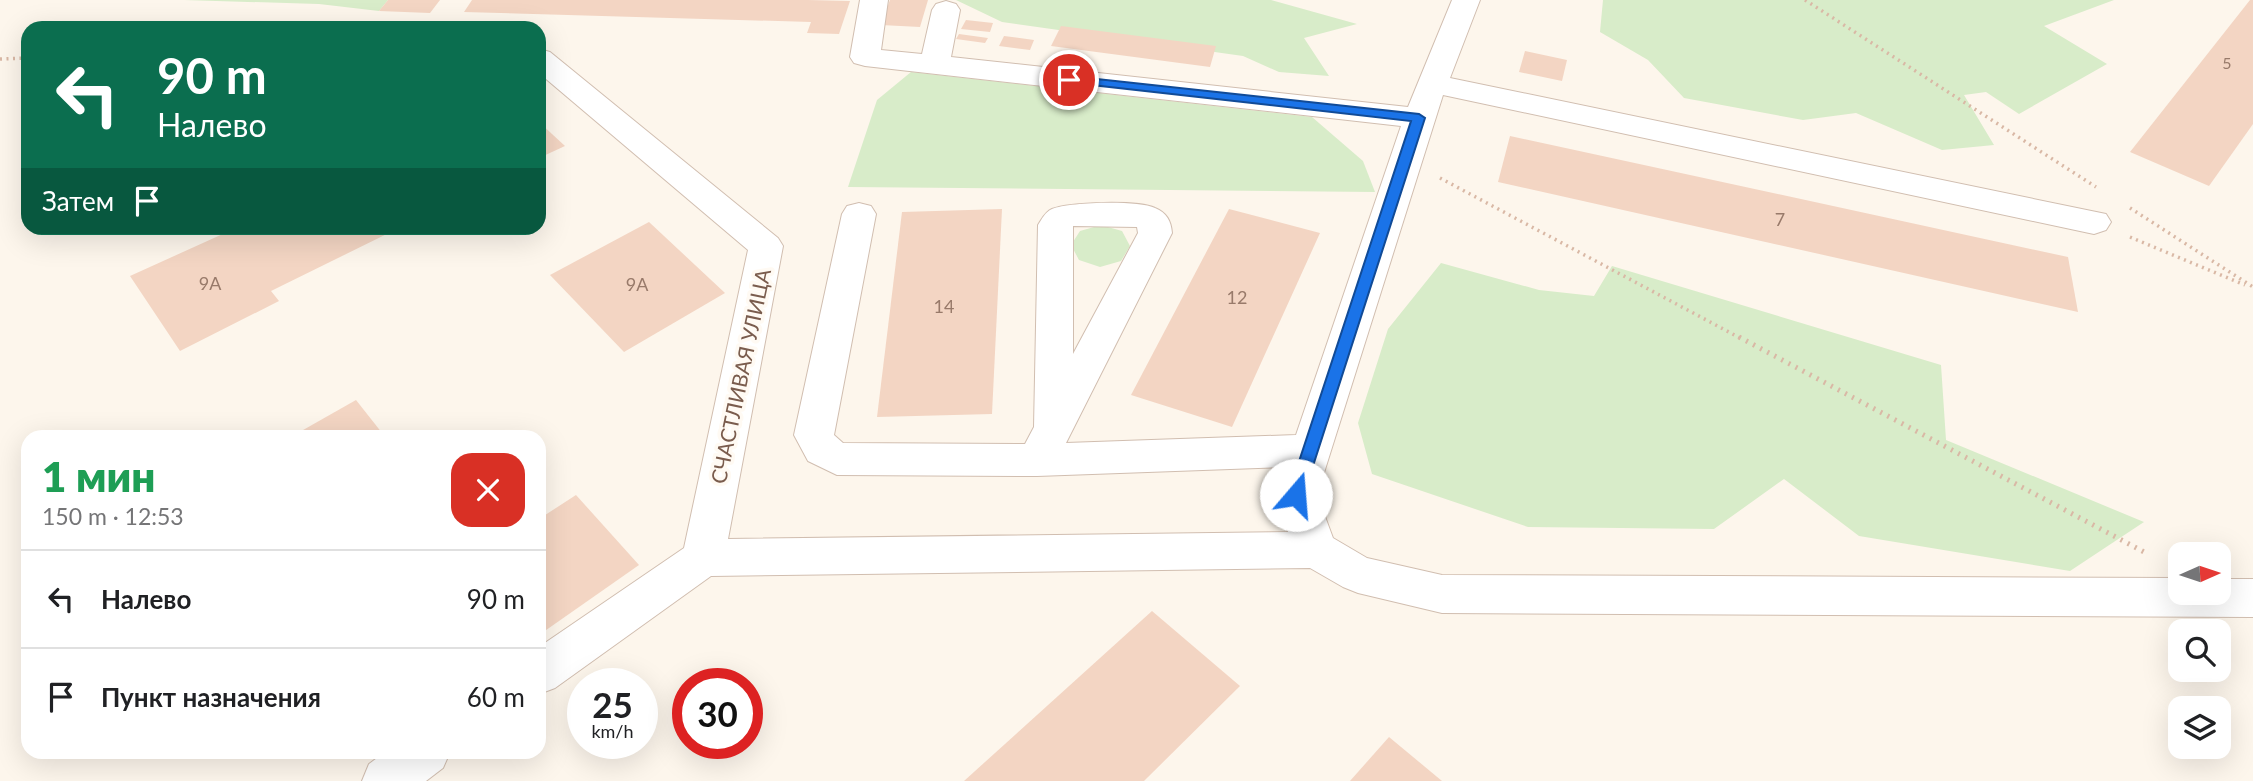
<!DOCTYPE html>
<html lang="ru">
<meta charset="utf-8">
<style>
body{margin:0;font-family:Lato,sans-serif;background:#f2f2f2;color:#202124;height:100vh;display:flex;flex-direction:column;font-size:26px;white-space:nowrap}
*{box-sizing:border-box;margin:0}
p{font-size:23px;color:#757577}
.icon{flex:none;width:38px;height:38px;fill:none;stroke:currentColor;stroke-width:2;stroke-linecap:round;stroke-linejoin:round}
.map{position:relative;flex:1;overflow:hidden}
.details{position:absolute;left:21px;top:430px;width:525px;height:329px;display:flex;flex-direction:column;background:#fff;border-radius:21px;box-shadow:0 7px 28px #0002}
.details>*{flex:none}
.guide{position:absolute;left:21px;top:21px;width:525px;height:214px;border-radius:21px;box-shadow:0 7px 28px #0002;background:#0b6e4f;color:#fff;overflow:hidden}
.needle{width:46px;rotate:87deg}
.buttons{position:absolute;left:2168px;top:542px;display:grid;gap:14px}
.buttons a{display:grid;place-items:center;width:63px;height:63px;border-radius:14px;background:#fff;box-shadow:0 7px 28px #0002;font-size:35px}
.speed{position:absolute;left:567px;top:668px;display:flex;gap:14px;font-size:35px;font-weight:700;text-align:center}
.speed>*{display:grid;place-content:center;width:91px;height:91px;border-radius:50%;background:#fff;box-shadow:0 7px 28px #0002;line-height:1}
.speed small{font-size:18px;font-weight:400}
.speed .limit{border:10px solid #d22;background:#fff;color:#111}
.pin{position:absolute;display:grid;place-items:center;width:60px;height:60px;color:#fff;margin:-30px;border:4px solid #fff;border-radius:50%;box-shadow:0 2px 7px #0007}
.me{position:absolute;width:77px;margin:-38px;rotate:18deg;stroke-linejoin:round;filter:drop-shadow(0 0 5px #0008)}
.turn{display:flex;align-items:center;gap:24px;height:147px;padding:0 21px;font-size:32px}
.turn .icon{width:91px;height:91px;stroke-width:2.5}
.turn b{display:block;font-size:49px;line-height:60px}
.then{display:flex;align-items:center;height:66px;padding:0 21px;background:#0003;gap:14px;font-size:26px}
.round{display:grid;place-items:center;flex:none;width:74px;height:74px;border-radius:21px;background:#f2f2f2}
.headline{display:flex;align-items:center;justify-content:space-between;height:119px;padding:0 21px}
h1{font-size:42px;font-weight:800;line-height:52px;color:#1e9e55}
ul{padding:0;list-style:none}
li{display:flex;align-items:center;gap:21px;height:98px;padding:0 21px;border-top:2px solid #e0e0e0}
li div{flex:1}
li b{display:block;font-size:26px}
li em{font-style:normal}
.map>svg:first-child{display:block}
.green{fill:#d8ecc9}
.building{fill:#f3d5c3}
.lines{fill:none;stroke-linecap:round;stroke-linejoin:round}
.minor-casing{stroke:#d1beb0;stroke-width:2}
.path-far1{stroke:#d9b8a5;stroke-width:3.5;stroke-dasharray:2 4.5;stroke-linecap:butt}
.path{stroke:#d9b8a5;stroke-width:5;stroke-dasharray:2 6;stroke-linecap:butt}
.minor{fill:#fff;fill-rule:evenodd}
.route{fill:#1a73e8;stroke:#114b97;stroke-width:2}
.labels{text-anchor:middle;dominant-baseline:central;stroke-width:7;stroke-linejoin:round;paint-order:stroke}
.far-number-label{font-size:16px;fill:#987a6a}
.number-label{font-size:18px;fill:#987a6a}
.street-label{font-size:21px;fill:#7a5c4d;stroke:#fffaf3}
</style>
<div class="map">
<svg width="2253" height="781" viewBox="0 0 2253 781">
<rect width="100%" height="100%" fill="#fdf6ec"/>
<g class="green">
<path d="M 184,0 L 388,0 L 379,11 L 319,4 Z"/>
<path d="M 956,0 L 1271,0 L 1357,24 L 1304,38 L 1329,76 L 1279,72 L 1243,56 L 1002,22 Z"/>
<path d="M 1603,0 L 2114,0 L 2044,26 L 2107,64 L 2019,114 L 1986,92 L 1964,95 L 1994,145 L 1942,150 L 1856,113 L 1803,120 L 1684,98 L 1648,60 L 1600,32 Z"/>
<path d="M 911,72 L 1312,117 L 1363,161 L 1375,192 L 848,187 L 877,100 Z"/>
<path d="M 1101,225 L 1122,231 L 1130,246 L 1121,261 L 1100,267 L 1079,260 L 1071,245 L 1080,231 Z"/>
<path d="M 1441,263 L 1539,290 L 1594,296 L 1612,266 L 1941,365 L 1946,440 L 2144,522 L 2070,571 L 1859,536 L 1784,479 L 1714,529 L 1528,527 L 1372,474 L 1358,423 L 1388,329 Z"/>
</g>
<g class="building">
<path d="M 388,0 L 440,0 L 430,13 L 379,11 Z"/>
<path d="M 472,0 L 808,0 L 850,1 L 839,34 L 807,33 L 811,22 L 464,12 Z"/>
<path d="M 890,0 L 928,0 L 920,27 L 881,25 Z"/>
<path d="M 2250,0 L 2253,0 L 2253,124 L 2209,186 L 2130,152 Z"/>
<path d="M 966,20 L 993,23 L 990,32 L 961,29 Z"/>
<path d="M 1061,26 L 1216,46 L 1210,67 L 1051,46 Z"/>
<path d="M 959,34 L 988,38 L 985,43 L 956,39 Z"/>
<path d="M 1004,36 L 1034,40 L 1030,50 L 999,46 Z"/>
<path d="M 1525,51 L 1567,60 L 1562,81 L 1519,72 Z"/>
<path d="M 539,122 L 565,146 L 539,158 Z"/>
<path d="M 1510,136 L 2068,257 L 2078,312 L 1498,182 Z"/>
<path d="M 1002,209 L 992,414 L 877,417 L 902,212 Z"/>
<path d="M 1229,209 L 1320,233 L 1232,427 L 1131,395 Z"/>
<path d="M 649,222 L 725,293 L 624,352 L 550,275 Z"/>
<path d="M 236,228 L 399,228 L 271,291 L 279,301 L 180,351 L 130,276 Z"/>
<path d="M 356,400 L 386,438 L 289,438 Z"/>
<path d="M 576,495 L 639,565 L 539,635 L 539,519 Z"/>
<path d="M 1152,611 L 1240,686 L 1144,781 L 964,781 Z"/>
<path d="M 1389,737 L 1442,781 L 1350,781 Z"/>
</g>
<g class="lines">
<defs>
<g id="minor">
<path d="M 860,0 L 888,0 L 881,50 L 922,54 L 932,10 L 936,4 L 946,1 L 956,4 L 960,10 L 951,57 L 1408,107 L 1452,0 L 1480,0 L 1450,78 L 2106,214 L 2111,222 L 2106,230 L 2094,234 L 1443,95 L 1317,495 L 1333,538 L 1367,558 L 1442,575 L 2180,578 L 2180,593 L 2219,593 L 2219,579 L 2253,579 L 2253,617 L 1442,613 L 1358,593 L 1343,587 L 1310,568 L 711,576 L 555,688 L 539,694 L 539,647 L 684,548 L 748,250 L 539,73 L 539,49 L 550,52 L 778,238 L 783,246 L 728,539 L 1288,532 L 1275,495 L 1285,467 L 1037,476 L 837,475 L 808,461 L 794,435 L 842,214 L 847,206 L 859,203 L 871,206 L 876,214 L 834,435 L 843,443 L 1025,444 L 1034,427 L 1038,225 C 1042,219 1045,212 1052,209 C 1069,202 1138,200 1155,208 C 1167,213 1171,221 1172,233 L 1066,443 L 1296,435 L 1401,126 L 865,66 L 854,63 L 850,57 ZM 1073,226 L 1137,227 L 1138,233 L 1073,354 Z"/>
<path d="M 385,752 L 450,752 L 443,768 L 426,781 L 362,781 L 369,764 Z"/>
</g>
</defs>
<use href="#minor" class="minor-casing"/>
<g class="path-far1">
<path d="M 1805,0 L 2096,187"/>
<path d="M 0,59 L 28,58"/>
<path d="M 1440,178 L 1742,339"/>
<path d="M 2130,208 L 2253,287"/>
<path d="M 2130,237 L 2245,285"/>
</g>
<path class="path" d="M 1739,337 L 2146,553"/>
<use href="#minor" class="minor"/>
</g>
<path class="route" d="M 1069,76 L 1419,114 L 1425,118 L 1302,500 L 1290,500 L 1288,495 L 1411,121 L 1065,82 L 1063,80 Z"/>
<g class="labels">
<g class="far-number-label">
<text x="2227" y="62">5</text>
</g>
<g class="number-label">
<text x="1780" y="219">7</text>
<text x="210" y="283">9А</text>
<text x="637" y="284">9А</text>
<text x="1237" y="297">12</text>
<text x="944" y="306">14</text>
</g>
<g class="street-label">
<text transform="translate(740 376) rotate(-78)">СЧАСТЛИВАЯ УЛИЦА</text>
</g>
</g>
</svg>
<div class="buttons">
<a><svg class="needle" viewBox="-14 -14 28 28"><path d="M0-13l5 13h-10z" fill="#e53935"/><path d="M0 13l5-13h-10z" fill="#757577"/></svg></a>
<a><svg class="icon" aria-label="search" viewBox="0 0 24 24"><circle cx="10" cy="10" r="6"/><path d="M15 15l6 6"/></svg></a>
<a><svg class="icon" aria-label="layers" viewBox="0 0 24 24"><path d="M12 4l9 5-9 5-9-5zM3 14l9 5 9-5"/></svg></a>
</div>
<div class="speed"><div>25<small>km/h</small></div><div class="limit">30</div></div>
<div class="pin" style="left:1069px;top:80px;background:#d93025"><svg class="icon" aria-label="arrive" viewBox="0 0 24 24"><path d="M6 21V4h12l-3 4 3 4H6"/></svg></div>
<svg class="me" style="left:1296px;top:495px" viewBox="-20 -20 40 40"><circle r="19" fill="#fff"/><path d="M0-13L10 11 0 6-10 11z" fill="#1a73e8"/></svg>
<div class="guide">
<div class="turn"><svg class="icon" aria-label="left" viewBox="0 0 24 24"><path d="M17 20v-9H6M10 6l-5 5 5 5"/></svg><div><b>90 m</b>Налево</div></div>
<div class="then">Затем<svg class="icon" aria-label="arrive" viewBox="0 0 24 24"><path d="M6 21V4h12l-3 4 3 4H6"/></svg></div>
</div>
<section class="details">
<div class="headline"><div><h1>1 мин</h1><p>150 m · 12:53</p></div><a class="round" style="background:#d93025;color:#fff"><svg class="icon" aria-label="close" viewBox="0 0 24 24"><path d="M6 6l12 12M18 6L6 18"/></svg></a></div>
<ul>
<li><svg class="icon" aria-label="left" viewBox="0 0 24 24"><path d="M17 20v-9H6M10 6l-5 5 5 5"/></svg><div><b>Налево</b></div><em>90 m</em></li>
<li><svg class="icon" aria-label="arrive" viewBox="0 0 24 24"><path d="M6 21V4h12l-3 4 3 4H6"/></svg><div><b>Пункт назначения</b></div><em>60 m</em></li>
</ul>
</section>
</div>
